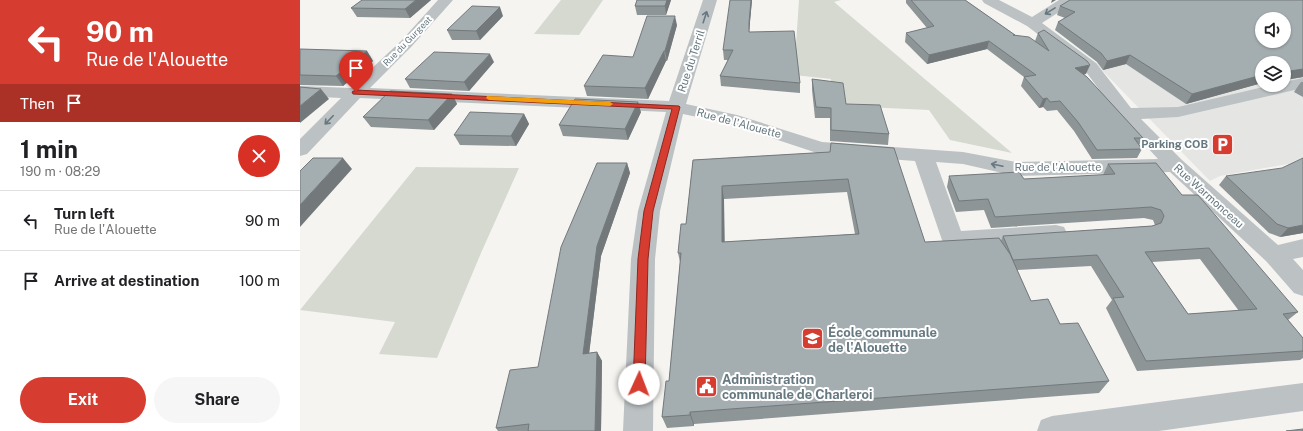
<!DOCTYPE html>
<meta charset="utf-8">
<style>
body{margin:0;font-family:"Public Sans",sans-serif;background:#f6f6f6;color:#202124;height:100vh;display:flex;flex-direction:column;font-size:15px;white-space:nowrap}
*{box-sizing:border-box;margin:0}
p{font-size:13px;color:#757577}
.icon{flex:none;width:22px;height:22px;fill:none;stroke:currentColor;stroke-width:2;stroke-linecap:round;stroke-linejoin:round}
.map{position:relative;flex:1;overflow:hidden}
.sheet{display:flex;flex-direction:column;background:#fff;width:300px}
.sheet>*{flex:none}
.top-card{background:#d63d30;color:#fff;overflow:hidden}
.controls{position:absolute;left:955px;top:12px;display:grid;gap:8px}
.controls a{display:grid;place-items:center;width:36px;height:36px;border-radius:50%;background:#fff;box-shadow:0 1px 3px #0004;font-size:20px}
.pin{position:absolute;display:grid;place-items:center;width:34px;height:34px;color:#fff;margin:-41px -17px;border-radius:50% 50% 50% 0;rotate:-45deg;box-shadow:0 0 4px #0007}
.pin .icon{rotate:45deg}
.me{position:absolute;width:44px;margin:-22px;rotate:2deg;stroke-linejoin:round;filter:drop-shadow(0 0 3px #0008)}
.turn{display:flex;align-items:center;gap:14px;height:84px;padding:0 20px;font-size:18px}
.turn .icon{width:52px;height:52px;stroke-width:2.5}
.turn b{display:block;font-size:28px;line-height:34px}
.then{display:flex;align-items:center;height:38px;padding:0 20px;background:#0003;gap:8px;font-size:15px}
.round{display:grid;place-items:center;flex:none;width:42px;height:42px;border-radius:21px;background:#f6f6f6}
.summary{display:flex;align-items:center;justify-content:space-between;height:68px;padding:0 20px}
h1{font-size:24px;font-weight:700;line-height:30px}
.action{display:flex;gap:8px;margin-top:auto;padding:8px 20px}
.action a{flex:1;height:46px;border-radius:24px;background:#d63d30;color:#fff;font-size:16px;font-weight:700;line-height:46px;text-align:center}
.action a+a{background:#f6f6f6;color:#202124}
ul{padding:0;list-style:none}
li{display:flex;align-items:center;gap:12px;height:60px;padding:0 20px;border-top:1px solid #e0e0e0}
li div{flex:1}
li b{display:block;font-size:15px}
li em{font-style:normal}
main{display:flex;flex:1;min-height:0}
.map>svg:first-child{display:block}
.built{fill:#e5e6e4;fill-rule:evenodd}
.green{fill:#d5d9d0}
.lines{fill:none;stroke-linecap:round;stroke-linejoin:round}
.minor{fill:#bcc1c3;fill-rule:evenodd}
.wall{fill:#8d9597;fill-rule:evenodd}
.shaded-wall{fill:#73797b}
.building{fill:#a4adb0;stroke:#73797b;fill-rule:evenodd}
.oneway{stroke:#667880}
.route{fill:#d63d30;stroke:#8b281f}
.slow{fill:#f59e0b}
.labels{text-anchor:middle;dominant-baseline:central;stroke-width:4;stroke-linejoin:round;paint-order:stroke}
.far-street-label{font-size:9px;fill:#667880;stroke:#fff}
.street-label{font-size:11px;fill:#667880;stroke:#fff}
.poi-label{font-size:11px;font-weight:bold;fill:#667880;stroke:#fff;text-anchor:end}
.near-poi-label{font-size:13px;font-weight:bold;fill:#667880;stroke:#fff;text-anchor:start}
</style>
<main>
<section class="sheet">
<div class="top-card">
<div class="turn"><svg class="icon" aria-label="left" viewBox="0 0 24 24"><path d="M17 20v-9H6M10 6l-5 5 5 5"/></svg><div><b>90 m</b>Rue de l'Alouette</div></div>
<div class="then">Then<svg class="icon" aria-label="arrive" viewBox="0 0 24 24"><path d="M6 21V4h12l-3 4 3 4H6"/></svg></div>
</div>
<div class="summary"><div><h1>1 min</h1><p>190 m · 08:29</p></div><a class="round" style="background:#d93025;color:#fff"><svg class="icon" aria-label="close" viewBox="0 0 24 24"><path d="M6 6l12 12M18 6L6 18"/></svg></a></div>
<ul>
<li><svg class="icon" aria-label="left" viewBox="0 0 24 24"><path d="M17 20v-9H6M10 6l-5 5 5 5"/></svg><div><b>Turn left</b><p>Rue de l'Alouette</p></div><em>90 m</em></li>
<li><svg class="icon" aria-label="arrive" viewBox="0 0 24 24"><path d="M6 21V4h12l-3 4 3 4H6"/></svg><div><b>Arrive at destination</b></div><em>100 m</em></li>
</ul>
<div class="action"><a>Exit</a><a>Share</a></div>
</section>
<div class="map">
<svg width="1003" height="431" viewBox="0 0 1003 431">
<rect width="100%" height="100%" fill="#f5f4f1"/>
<path class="built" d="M 1003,12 L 1003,159 L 994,163 L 920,176 L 910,181 L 795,63 L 833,56 L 962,41 L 984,41 L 984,19 ZM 962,63 L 984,63 L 984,85 L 962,85 Z"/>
<g class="green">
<path d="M 261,0 L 303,0 L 279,35 L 234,34 Z"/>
<path d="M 499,0 L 541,0 L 534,2 L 712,153 L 650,140 L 629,110 L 544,106 L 529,92 L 531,79 L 494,75 Z"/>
<path d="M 116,167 L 219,168 L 181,253 L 137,358 L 79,354 L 95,322 L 0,310 Z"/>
</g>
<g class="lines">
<g class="minor">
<path d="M 138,0 L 153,0 L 112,46 L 70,88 L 369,101 L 403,0 L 417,0 L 386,104 L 437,115 L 522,142 L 663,152 L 716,162 L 858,159 L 820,118 L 784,69 L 727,26 L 684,3 L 682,0 L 699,0 L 732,17 L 759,0 L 775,0 L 773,3 L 742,23 L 796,63 L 831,108 L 878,107 L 972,85 L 984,85 L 984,82 L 1003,78 L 1003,88 L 878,117 L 841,119 L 882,160 L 978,245 L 1003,239 L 1003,257 L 993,259 L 1003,270 L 1003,296 L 994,293 L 966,261 L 870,172 L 716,176 L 663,164 L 636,162 L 661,231 L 756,225 L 764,227 L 767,233 L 764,239 L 756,241 L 653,249 L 645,246 L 642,240 L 615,161 L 520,154 L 426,123 L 383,114 L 360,211 L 355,259 L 353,431 L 323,431 L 331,259 L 338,211 L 366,112 L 60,98 L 7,154 L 0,156 L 0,139 L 41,98 L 0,96 L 0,86 L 51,88 L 102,40 Z"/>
<path d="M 1003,383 L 1003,411 L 859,431 L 737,431 L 741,420 L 752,416 Z"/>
</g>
</g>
<g class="wall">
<path d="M 62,0 L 131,0 L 110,18 L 57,17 L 51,8 Z"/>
<path d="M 337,0 L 371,0 L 366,15 L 337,15 L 335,6 Z"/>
<path d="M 452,0 L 449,32 L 500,83 L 500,93 L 421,86 L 420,76 L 428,60 L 424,60 L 423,50 Z"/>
<path d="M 606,0 L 665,0 L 715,35 L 715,36 L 735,41 L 738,33 L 786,74 L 784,74 L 843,138 L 839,145 L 842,149 L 837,158 L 792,159 L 774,131 L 757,110 L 747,111 L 743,107 L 739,108 L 721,86 L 724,77 L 687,49 L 627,64 L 605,42 L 606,33 L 627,28 L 606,3 Z"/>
<path d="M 770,0 L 1003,0 L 1003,77 L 985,80 L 984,81 L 984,63 L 962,63 L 962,83 L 886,104 L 826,64 L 803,70 L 797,62 L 755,30 L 758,22 L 765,18 L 757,15 L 760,6 ZM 962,19 L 984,19 L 984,41 L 962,41 Z"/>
<path d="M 203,16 L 180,40 L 152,40 L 147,30 Z"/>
<path d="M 377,25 L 367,61 L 366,61 L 348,99 L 287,96 L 284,86 L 333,57 Z"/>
<path d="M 0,49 L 67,51 L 73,61 L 43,86 L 0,85 Z"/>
<path d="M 194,62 L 169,91 L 110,88 L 105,79 Z"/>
<path d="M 512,79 L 546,104 L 589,134 L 588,145 L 530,141 L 530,118 L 515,118 L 512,90 Z"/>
<path d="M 1001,82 L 1003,82 L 1003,97 L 994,92 Z"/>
<path d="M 152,94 L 157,104 L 134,130 L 71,127 L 63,117 Z"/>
<path d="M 341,112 L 328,140 L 263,136 L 259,125 Z"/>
<path d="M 224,114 L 229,124 L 216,146 L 160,145 L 154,135 Z"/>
<path d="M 531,143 L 625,242 L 701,241 L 703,236 L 852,226 L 855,225 L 853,220 L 844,218 L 691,228 L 684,210 L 656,212 L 647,187 L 649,176 L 724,179 L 803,175 L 808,164 L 882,195 L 998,312 L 988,320 L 1003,338 L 1003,358 L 1000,360 L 837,371 L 806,308 L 812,300 L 791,266 L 717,270 L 731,301 L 760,324 L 809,381 L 799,393 L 394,424 L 394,426 L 367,428 L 362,417 L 369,381 L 380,262 L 378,253 L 386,224 L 393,160 L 530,152 ZM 547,192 L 555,234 L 424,242 L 424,199 ZM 900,259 L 939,311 L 888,314 L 852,262 Z"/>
<path d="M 327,163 L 330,173 L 301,256 L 289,353 L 297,352 L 302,361 L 301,431 L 198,431 L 196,428 L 238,367 Z"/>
<path d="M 926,176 L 1003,233 L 980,237 L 969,233 L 919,185 Z"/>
</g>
<g class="shaded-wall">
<path d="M 116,0 L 131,0 L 110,18 L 105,9 Z"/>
<path d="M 367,0 L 371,0 L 366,15 L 365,6 Z"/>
<path d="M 451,0 L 452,0 L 449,33 L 449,23 Z"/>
<path d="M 752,0 L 756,0 L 751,3 Z"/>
<path d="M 200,7 L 203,16 L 180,40 L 176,31 Z"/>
<path d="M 375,16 L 377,25 L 367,61 L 365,51 Z"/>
<path d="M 689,41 L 687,49 L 627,64 L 629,55 Z"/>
<path d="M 67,51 L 73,61 L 43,86 L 36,76 Z"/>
<path d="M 364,51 L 366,61 L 348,99 L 345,88 Z"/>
<path d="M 190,54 L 194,62 L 169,91 L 164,82 Z"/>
<path d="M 830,55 L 826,64 L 803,70 L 807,61 Z"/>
<path d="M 790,65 L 786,74 L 771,77 L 775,68 Z"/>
<path d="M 1003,69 L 1003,77 L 985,80 L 989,74 L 990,71 Z"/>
<path d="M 962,75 L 962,83 L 886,104 L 892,94 Z"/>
<path d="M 21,89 L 29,99 L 0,123 L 0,106 Z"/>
<path d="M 152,94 L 157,104 L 134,130 L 128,120 Z"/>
<path d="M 747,98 L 743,107 L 739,108 L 743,99 Z"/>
<path d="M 338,102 L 341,112 L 328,140 L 325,129 Z"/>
<path d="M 224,114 L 229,124 L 216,146 L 211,136 Z"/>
<path d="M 43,158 L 52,169 L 0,227 L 0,205 Z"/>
<path d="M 327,163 L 330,173 L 301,256 L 288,363 L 283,354 L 297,246 Z"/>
<path d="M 422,186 L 424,199 L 425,255 L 422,242 Z"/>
<path d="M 1003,225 L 1003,233 L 980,237 L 988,228 Z"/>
<path d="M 297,352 L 302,361 L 301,431 L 295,431 Z"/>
<path d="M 390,412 L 394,424 L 394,426 L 390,415 Z"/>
</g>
<g class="building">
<path d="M 62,0 L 116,0 L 105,9 L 51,8 Z"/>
<path d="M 337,0 L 367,0 L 365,6 L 335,6 Z"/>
<path d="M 430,0 L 451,0 L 449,23 L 449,32 L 494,31 L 500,83 L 420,76 L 433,50 L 423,50 Z"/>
<path d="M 611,0 L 665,0 L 715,35 L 713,35 L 729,37 L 749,51 L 738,33 L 744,30 L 787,61 L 790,65 L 775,68 L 787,77 L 843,138 L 834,138 L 842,149 L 797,150 L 778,122 L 760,101 L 750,102 L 747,98 L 743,99 L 724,77 L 736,75 L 689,41 L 629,55 L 606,33 L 634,26 Z"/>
<path d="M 770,0 L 1003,0 L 1003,69 L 990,71 L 989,74 L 984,72 L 984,63 L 962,63 L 962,75 L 892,94 L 830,55 L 807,61 L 801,53 L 758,22 L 775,12 L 760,6 ZM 962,19 L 984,19 L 984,41 L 962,41 Z"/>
<path d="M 172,6 L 200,7 L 176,31 L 147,30 Z"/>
<path d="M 347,16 L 375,16 L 365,51 L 364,51 L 345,88 L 284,86 L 303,55 L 333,57 Z"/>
<path d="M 0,49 L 67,51 L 36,76 L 0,75 Z"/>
<path d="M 134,52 L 190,54 L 164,82 L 105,79 Z"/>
<path d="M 512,79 L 543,83 L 546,104 L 580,105 L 589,134 L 531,130 L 531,108 L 516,107 Z"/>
<path d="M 0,87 L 21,89 L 0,106 Z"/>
<path d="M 90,91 L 152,94 L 128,120 L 63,117 Z"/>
<path d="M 275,99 L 338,102 L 325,129 L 259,125 Z"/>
<path d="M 170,112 L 224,114 L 211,136 L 154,135 Z"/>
<path d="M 531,143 L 594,148 L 625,242 L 699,238 L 710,254 L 731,301 L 748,299 L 760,324 L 778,323 L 809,381 L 390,412 L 390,415 L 362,417 L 366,381 L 369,381 L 381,253 L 378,253 L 381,224 L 386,224 L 393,160 L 530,152 ZM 548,179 L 559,234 L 422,242 L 422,186 Z"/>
<path d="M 13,158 L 43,158 L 0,205 L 0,171 Z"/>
<path d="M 1003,158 L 1003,225 L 988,228 L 977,224 L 926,176 L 982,168 Z"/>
<path d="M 297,163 L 327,163 L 297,246 L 283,354 L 297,352 L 295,431 L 228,431 L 229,424 L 196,428 L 210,370 L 238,367 L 261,247 Z"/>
<path d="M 856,163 L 882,195 L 898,195 L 998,312 L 983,314 L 1003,338 L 1003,351 L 846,361 L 813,298 L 824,297 L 797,255 L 713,260 L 703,236 L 852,226 L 861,223 L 864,216 L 861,210 L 851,207 L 695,217 L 688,199 L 659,201 L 649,176 L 719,172 L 724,179 L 815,174 L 808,164 ZM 909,248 L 957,309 L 888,314 L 845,252 Z"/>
<path d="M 1003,429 L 1003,431 L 986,431 Z"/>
</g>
<defs><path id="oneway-shaft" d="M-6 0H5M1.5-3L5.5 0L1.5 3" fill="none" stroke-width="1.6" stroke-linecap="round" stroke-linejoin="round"/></defs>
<g class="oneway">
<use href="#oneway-shaft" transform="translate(750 11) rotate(148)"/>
<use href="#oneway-shaft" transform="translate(405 17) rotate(-72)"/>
<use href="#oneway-shaft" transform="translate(29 120) rotate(134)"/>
<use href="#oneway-shaft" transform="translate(697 165) rotate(-168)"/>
</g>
<path class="route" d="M 56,90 L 379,106 L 380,107 L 353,211 L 348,259 L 345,384 L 343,388 L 339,390 L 335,388 L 333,384 L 338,259 L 344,211 L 372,109 L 53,94 L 52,92 Z"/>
<path class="slow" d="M 187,96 L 310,102 L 313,104 L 310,106 L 189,100 L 186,98 Z"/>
<defs>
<symbol id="parking-square" viewBox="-11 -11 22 22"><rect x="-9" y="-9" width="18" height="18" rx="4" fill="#d63d30" stroke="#fff"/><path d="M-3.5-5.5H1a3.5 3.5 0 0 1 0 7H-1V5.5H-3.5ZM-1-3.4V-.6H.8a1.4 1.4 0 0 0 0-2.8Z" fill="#fff"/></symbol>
<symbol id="school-square" viewBox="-11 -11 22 22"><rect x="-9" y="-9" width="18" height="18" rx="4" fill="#d63d30" stroke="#fff"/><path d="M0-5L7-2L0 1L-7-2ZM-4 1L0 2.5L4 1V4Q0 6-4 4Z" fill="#fff"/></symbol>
<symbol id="civic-square" viewBox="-11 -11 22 22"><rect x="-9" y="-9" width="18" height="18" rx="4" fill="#d63d30" stroke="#fff"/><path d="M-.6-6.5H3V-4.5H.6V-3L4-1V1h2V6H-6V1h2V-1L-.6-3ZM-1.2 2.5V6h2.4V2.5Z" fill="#fff"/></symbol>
</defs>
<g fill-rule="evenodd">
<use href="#parking-square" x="910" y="132" width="25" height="25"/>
<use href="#school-square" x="500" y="326" width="25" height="25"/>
<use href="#civic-square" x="394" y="374" width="25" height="25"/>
</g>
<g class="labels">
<g class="far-street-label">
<text transform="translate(107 41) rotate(-46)">Rue du Gurgeat</text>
</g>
<g class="street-label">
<text transform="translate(391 61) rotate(-72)">Rue du Terril</text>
<text transform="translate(439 123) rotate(15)">Rue de l'Alouette</text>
<text x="758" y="167">Rue de l'Alouette</text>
<text transform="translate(909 196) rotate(42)">Rue Warmonceau</text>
</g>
<g class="poi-label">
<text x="908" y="144">Parking COB</text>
</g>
<g class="near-poi-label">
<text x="528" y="332">École communale<tspan x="528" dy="15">de l'Alouette</tspan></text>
<text x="422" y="379">Administration<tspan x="422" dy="15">communale de Charleroi</tspan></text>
</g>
</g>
</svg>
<div class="controls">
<a><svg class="icon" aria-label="sound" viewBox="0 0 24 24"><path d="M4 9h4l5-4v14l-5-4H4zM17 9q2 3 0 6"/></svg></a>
<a><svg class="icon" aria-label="layers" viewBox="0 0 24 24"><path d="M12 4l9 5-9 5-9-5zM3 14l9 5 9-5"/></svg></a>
</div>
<div class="pin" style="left:56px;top:92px;background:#d93025"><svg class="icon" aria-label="arrive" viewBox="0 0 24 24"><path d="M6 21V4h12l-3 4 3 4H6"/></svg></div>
<svg class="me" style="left:339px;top:384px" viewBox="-20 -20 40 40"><circle r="19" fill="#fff"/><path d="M0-13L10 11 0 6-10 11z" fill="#d63d30"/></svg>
</div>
</main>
